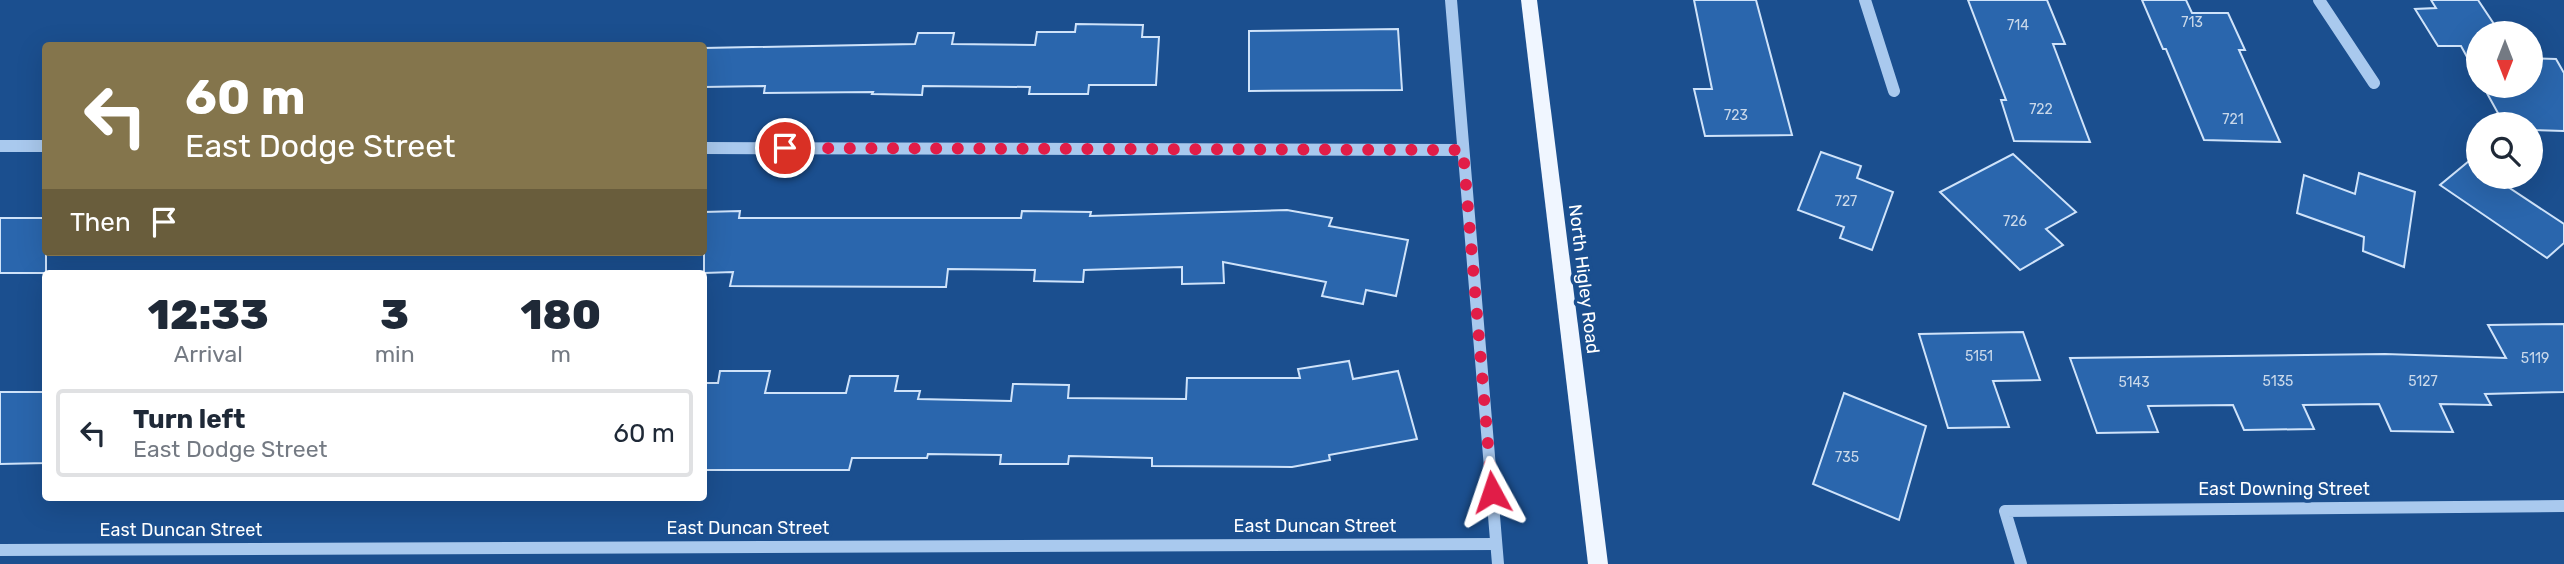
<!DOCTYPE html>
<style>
body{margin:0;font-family:Rubik,sans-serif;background:#f2f2f3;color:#1f2937;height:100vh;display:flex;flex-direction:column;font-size:26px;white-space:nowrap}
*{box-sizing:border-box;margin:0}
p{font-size:23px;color:#747a83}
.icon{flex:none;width:38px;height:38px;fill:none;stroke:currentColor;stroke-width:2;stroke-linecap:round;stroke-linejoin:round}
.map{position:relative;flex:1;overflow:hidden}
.panel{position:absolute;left:42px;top:270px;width:665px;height:231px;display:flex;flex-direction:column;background:#fff;border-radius:7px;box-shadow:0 7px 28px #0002}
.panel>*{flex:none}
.banner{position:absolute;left:42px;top:42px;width:665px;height:214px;border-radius:7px;box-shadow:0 7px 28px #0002;background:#84754c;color:#fff;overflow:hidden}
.needle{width:46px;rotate:180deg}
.fabs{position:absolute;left:2466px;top:21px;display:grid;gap:14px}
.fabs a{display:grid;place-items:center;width:77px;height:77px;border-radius:50%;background:#fff;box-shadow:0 7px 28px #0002;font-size:35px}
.pin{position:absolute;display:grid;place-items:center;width:60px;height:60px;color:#fff;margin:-30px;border:4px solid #fff;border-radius:50%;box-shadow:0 2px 7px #0007}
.me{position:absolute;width:77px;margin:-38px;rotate:355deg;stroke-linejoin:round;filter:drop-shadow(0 0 5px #0008)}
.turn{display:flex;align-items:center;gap:24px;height:147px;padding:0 28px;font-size:32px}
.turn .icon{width:91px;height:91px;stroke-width:2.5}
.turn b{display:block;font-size:49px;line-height:60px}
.then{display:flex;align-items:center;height:66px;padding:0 28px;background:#0003;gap:14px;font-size:26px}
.eta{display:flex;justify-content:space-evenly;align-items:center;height:119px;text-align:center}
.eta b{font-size:42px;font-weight:800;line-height:49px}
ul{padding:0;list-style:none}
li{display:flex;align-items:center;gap:21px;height:88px;margin:0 14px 10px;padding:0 14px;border:4px solid #e0e1e3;border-radius:7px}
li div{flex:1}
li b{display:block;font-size:26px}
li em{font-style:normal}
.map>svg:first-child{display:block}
.building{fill:#2a66ad;stroke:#cfe3fa;stroke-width:2}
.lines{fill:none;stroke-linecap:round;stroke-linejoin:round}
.minor{stroke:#a9c9ee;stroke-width:12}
.major{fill:#f0f6ff;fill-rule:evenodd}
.route{stroke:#e11d48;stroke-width:12;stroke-dasharray:0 21.6}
.labels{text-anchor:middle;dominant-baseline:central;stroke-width:7;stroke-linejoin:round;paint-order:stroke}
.number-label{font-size:14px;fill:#cad9ea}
.street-label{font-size:18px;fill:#fff;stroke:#1b4f8f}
</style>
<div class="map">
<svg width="2564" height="564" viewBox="0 0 2564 564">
<rect width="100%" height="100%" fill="#1b4f8f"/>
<g class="building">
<path d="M 1694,0 L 1756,0 L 1792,135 L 1705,136 L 1694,89 L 1712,89 Z"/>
<path d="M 1968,0 L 2047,0 L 2065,44 L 2053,44 L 2090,142 L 2014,141 L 2001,100 L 2006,100 Z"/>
<path d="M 2142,0 L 2186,0 L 2192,13 L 2228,13 L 2245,50 L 2239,50 L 2280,142 L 2204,140 L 2166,49 L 2163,49 Z"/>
<path d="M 2431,0 L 2478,0 L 2494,24 L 2507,24 L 2512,33 L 2478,33 L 2478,77 L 2461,46 L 2438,46 L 2415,9 L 2436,8 Z"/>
<path d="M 1076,24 L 1143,25 L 1142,37 L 1159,37 L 1156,85 L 1089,85 L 1088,94 L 1029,94 L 1030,87 L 923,86 L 922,95 L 872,94 L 873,92 L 764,93 L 765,86 L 704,87 L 704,48 L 915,44 L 918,33 L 954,33 L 952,44 L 1035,45 L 1037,32 L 1075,32 Z"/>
<path d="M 1398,29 L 1402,90 L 1249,91 L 1249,31 Z"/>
<path d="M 2530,58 L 2556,59 L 2564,73 L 2564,131 L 2530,130 L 2530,124 L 2504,124 L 2483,86 L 2530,86 Z"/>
<path d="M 1821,152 L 1861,166 L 1857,178 L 1893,192 L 1872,250 L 1840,238 L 1844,227 L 1798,210 Z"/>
<path d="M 2013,154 L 2076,212 L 2046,229 L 2063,245 L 2020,270 L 1940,192 Z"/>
<path d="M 2469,161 L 2478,167 L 2478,177 L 2493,177 L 2564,224 L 2564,243 L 2547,258 L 2440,185 Z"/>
<path d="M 2359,173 L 2415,192 L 2404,267 L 2363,251 L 2364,237 L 2297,213 L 2304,175 L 2355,194 Z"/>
<path d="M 1287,210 L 1332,218 L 1329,226 L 1408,240 L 1396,296 L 1366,290 L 1363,304 L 1322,296 L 1326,282 L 1223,262 L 1224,283 L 1182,284 L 1182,267 L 1084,270 L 1083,282 L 1034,281 L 1035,270 L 948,269 L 946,287 L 730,286 L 733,272 L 704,273 L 704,212 L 740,211 L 739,218 L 1021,218 L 1022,211 L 1091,212 L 1090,216 Z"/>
<rect x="0" y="218" width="46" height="55"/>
<path d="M 2564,324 L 2564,392 L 2485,394 L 2491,405 L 2440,404 L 2453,432 L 2391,431 L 2379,404 L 2303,405 L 2314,429 L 2244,430 L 2233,405 L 2148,406 L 2158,432 L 2097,433 L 2070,358 L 2385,354 L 2506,358 L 2488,325 Z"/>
<path d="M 2023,332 L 2040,380 L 1993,381 L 2009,427 L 1948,428 L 1919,334 Z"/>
<path d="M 1349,361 L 1353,379 L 1398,371 L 1417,439 L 1329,455 L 1330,460 L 1292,467 L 1152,466 L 1152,458 L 1069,456 L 1068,464 L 1000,464 L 1001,455 L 928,454 L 927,458 L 852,458 L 849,470 L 704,470 L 704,383 L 718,383 L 720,371 L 770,371 L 765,393 L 846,393 L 850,376 L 898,376 L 895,391 L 920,391 L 918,399 L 1011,401 L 1013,384 L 1069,385 L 1068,398 L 1186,399 L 1187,378 L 1300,378 L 1298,369 Z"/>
<path d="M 0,392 L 46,392 L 46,463 L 0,464 Z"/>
<path d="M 1844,393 L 1926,426 L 1899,520 L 1813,484 Z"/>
</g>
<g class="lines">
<g class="minor">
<path d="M 1451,0 L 1498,564"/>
<path d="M 1865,0 L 1894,91"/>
<path d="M 2319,0 L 2374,83"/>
<path d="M 0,146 L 46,146"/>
<path d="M 704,148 L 1463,150"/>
<path d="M 0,550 L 1496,544"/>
<path d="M 2021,564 L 2005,511 L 2564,506"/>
</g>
<path class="major" d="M 1521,0 L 1537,0 L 1608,564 L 1588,564 Z"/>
</g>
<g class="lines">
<path class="route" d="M 785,148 L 1463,150 L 1492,492"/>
</g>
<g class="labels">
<g class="number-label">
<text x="2192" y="22">713</text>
<text x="2018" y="25">714</text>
<text x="2041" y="109">722</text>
<text x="1736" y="115">723</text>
<text x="2233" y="119">721</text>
<text x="1846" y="201">727</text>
<text x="2015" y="221">726</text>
<text x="1979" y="356">5151</text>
<text x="2535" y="358">5119</text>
<text x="2278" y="381">5135</text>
<text x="2423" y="381">5127</text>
<text x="2134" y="382">5143</text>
<text x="1847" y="457">735</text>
</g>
<g class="street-label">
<text transform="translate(1584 279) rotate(83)">North Higley Road</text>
<text x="2284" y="489">East Downing Street</text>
<text x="1315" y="526">East Duncan Street</text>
<text x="748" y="528">East Duncan Street</text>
<text x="181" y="530">East Duncan Street</text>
</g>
</g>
</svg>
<div class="fabs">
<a><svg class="needle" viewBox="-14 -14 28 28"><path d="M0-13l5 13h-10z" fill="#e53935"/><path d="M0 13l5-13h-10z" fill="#747a83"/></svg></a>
<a><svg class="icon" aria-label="search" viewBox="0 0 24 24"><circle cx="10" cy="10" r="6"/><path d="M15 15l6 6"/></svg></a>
</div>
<div class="pin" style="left:785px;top:148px;background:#d93025"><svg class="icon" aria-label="arrive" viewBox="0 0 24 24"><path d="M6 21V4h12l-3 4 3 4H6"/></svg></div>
<svg class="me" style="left:1492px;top:492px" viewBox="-20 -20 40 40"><path d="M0-17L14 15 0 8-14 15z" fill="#e11d48" stroke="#fff" stroke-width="4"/></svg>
<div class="banner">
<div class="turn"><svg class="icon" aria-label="left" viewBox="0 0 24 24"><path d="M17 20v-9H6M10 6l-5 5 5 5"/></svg><div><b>60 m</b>East Dodge Street</div></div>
<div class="then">Then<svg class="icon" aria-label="arrive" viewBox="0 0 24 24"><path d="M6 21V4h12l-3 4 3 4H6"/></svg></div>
</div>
<section class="panel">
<div class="eta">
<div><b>12:33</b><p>Arrival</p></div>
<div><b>3</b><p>min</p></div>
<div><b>180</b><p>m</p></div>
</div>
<ul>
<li><svg class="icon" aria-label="left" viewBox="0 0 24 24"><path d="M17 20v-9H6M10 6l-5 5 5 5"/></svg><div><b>Turn left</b><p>East Dodge Street</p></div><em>60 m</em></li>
</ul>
</section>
</div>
